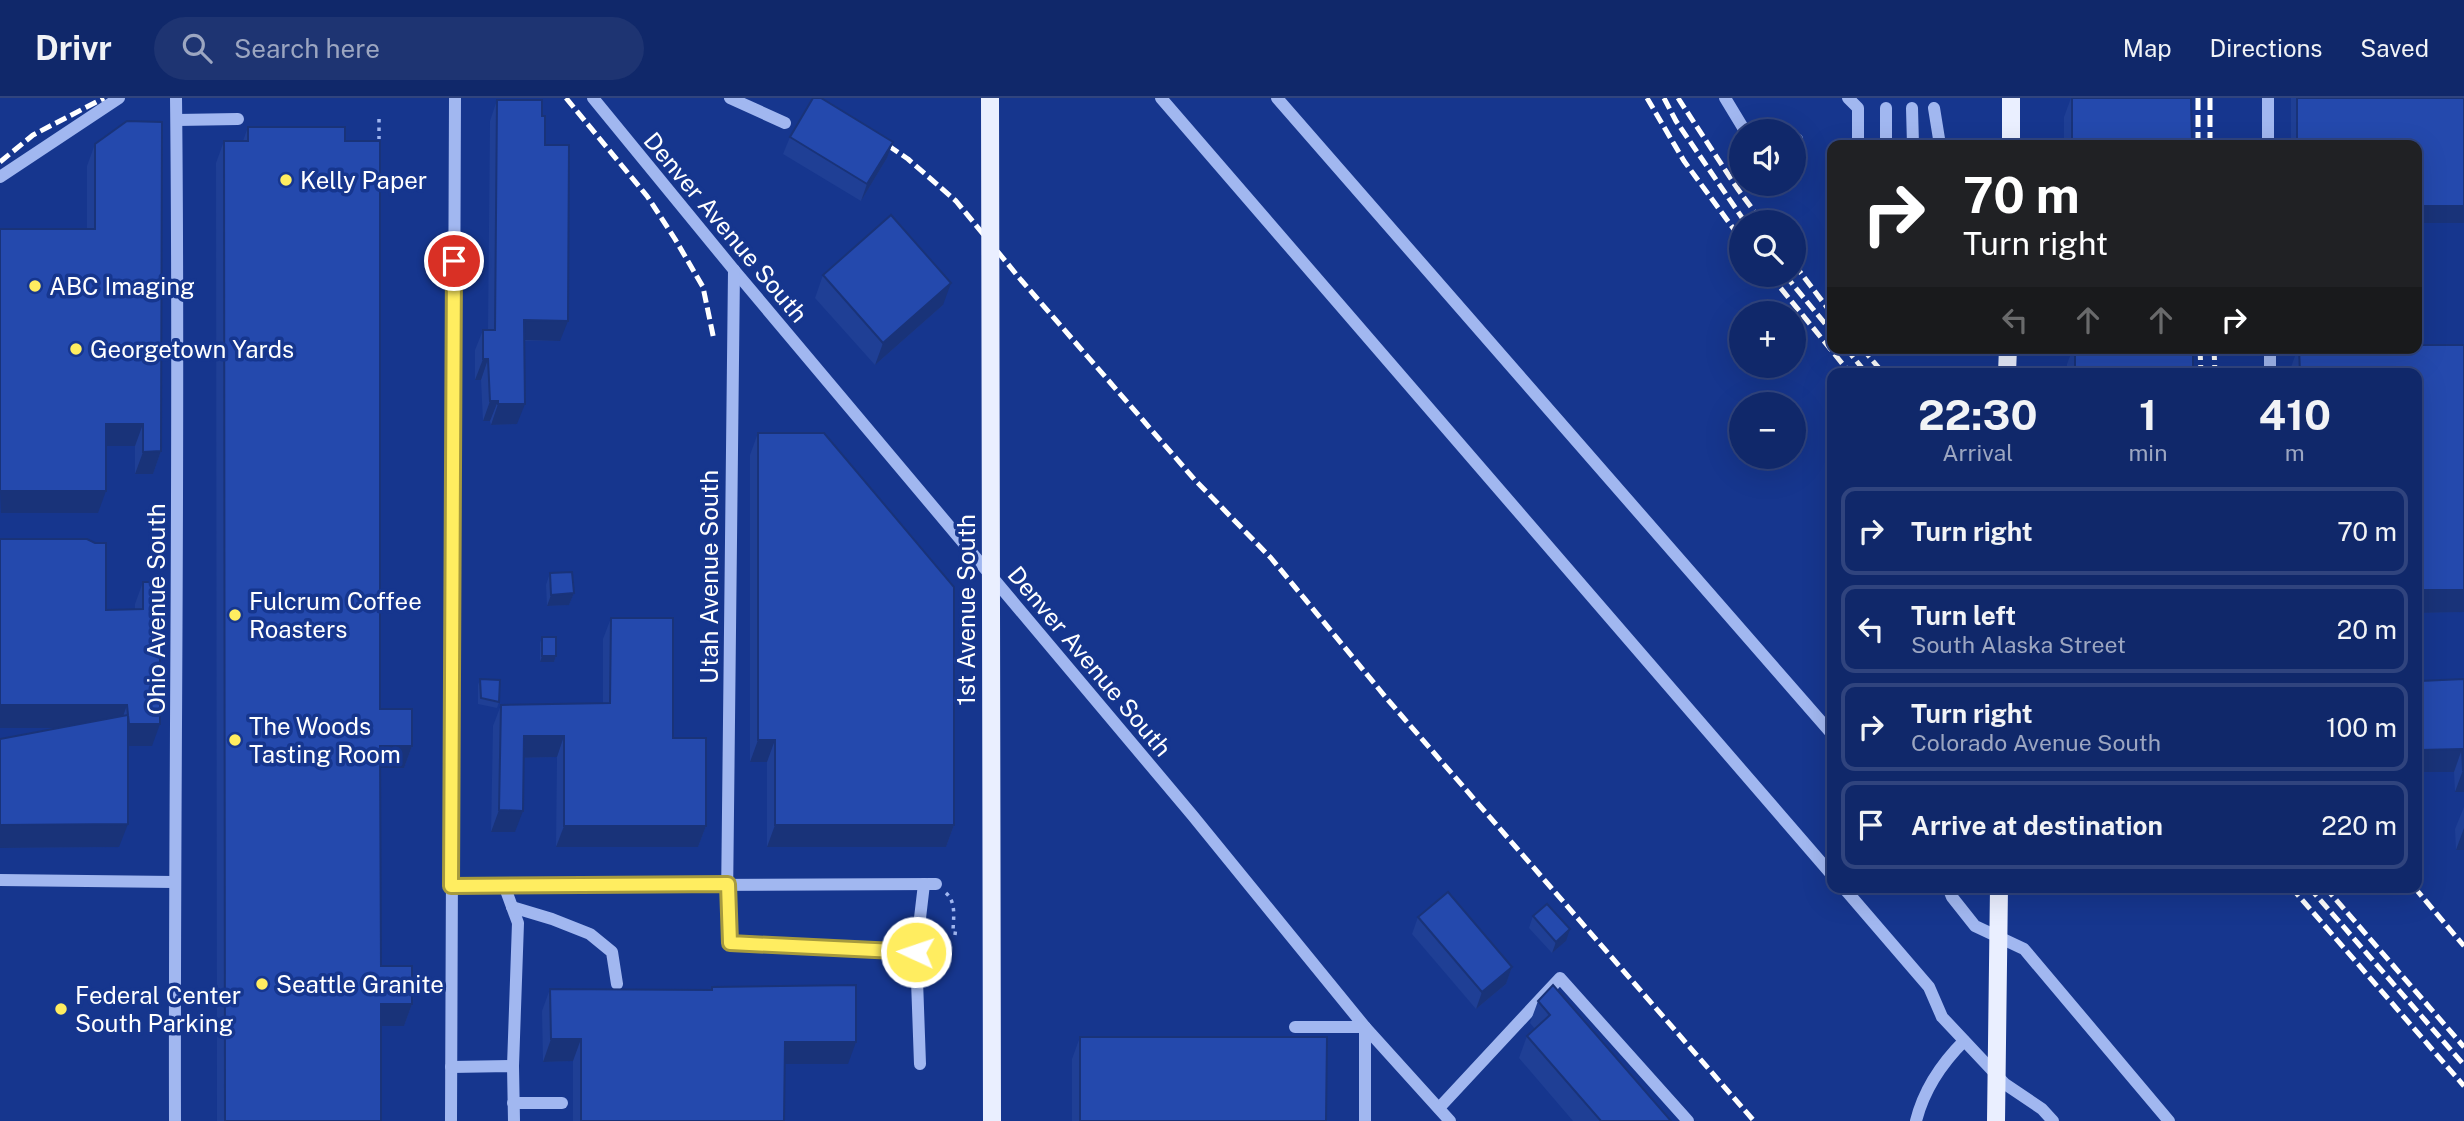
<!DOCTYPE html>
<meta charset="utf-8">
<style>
body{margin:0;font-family:"Public Sans",sans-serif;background:#1e3472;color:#f1f3f6;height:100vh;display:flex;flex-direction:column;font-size:26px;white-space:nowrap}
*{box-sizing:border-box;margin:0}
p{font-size:23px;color:#9ca6c1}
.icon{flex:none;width:38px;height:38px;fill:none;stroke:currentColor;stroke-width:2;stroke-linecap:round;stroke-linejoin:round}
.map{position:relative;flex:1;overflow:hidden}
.sheet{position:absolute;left:1827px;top:270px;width:595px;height:525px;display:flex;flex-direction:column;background:#10286a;border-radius:14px;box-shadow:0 7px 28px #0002,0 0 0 2px #30447e}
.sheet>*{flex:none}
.banner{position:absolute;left:1827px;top:42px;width:595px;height:214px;border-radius:14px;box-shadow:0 7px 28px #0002,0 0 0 2px #30447e;background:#202124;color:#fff;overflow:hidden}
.controls{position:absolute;left:1729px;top:21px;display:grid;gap:14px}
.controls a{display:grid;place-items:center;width:77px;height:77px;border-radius:50%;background:#10286a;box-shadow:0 7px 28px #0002,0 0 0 2px #30447e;font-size:35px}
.pin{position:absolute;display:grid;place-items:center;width:60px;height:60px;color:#fff;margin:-30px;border:4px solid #fff;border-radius:50%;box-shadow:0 2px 7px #0007}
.me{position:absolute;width:77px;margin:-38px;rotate:273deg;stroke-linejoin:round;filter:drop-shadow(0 0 5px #0008)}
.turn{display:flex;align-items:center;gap:24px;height:147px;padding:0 21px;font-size:32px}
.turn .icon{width:91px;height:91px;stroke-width:2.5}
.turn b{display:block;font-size:49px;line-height:60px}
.lanes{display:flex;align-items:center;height:66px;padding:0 21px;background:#0003;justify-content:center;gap:35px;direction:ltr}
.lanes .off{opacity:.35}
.eta{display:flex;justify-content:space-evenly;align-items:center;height:119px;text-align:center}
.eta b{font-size:42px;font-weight:700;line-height:49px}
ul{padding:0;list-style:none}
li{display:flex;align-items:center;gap:21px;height:88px;margin:0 14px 10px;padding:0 7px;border:4px solid #30447e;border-radius:14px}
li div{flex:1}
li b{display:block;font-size:26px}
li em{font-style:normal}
header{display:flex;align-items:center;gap:42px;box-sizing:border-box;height:98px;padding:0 35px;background:#10286a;border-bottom:2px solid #30447e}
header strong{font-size:33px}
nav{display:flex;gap:38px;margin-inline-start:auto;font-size:24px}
.search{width:490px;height:63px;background:#1e3472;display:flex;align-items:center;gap:18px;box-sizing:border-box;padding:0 24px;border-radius:38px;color:#9ca6c1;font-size:26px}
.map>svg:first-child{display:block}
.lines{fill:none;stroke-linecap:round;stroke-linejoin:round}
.path{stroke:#a1b7f0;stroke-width:3.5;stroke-dasharray:3.5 5;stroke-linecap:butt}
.minor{stroke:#a1b7f0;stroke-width:12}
.major{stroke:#eaefff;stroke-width:18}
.rail{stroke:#fff;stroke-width:5;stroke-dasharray:12 5;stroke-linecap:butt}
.major-bridge{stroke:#eaefff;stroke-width:18}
.wall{fill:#1f3f95}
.shaded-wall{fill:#193379}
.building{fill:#2449ad;stroke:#193379;stroke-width:2}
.route-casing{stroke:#a69a3e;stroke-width:18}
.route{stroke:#ffed60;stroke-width:12}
.poi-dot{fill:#ffed60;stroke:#16368e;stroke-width:2.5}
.labels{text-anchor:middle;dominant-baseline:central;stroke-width:7;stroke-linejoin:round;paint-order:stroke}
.poi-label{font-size:24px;fill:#fff;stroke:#16368e;text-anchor:start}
.street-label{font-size:24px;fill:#fff;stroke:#16368e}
</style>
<header>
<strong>Drivr</strong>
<div class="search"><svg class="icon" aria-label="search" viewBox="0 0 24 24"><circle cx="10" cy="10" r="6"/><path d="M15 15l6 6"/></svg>Search here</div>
<nav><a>Map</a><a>Directions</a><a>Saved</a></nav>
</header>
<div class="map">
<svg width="2464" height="1023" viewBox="0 0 2464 1023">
<rect width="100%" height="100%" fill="#16368e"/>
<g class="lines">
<g class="path">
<path d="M 379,21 L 379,41"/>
<path d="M 946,795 C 957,805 953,821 953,835 L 961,836"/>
</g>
<g class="minor">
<path d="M 593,0 L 734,172 L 1193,718 L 1365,929 L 1450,1023"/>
<path d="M 730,0 L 785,25"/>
<path d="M 1161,0 L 1832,777"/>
<path d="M 1277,0 L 1832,636"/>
<path d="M 1725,0 L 1745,33"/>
<path d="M 1848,0 L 1858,10 L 1858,47"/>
<path d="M 2268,0 L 2268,47"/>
<path d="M 1886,10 L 1886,47"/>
<path d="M 1912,10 L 1913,47"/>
<path d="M 1934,10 L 1940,47"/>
<path d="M 177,22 L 238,21"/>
<path d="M 1794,40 L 1797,41"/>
<path d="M 0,79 L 119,0"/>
<path d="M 734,172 L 727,804 L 730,845 L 916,854 L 924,786"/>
<path d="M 2270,250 L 2270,275"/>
<path d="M 0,782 L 174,784"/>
<path d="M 504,787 L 518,825 L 513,968"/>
<path d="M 451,788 L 936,786"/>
<path d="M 1843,789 L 1929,889 L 1942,919 L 2005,986 L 2042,1011 L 2053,1023"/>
<path d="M 1948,789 L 1952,799 L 1975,828 L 2024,851 L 2169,1023"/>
<path d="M 512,809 L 552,821 L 590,836 L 612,854 L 617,886"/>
<path d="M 916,854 L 920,966"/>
<path d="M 1295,929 L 1365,929 L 1365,1023"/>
<path d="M 451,969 L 513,968 L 514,1023"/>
<path d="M 513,1005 L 562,1005"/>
<path d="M 1439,1010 L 1560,880 L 1688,1023"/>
<path d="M 175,1023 C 174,682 180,341 176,0"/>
<path d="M 451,1023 L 455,0"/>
<path d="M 1916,1023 C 1924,991 1941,966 1964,943"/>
</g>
<g class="major">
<path d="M 2011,47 L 2011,0"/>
<path d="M 2007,275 L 2008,250"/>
</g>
<g class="rail">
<path d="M 566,0 L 647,98 L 675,141 L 703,189 L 714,242"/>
<path d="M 1647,0 L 1684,63 L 1741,141"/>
<path d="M 1664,0 L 1676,23 L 1745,124"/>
<path d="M 1678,0 L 1737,90 L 1762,124"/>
<path d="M 2198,0 L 2198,47"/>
<path d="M 2210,0 L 2210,47"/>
<path d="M 874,38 L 908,61 L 956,103 L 1021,182 L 1195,382 L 1271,460 L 1388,602 L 1754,1023"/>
<path d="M 0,64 L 33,37 L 104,0"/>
<path d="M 1794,166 L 1832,216"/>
<path d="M 1770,177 L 1850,275"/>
<path d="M 1785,177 L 1832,234"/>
<path d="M 1846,250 L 1866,275"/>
<path d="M 1862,250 L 1883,275"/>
<path d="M 2200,250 L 2201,275"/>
<path d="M 2214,250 L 2215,275"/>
<path d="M 2291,789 L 2464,988"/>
<path d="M 2309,789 L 2464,967"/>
<path d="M 2325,789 L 2464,949"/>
<path d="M 2414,789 L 2464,848"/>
</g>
<g class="major-bridge">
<path d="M 990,0 L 992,1023"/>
<path d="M 1996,1023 L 1999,789"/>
</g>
</g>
<g class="wall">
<path d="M 2071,0 L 2191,0 L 2192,47 L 2064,47 L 2064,19 Z"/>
<path d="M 2291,0 L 2464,0 L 2464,125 L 2417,125 L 2417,47 L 2291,47 Z"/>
<path d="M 497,2 L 542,18 L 560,243 L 524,243 L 517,326 L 491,327 L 490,323 L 483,323 L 481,282 L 475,282 L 475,252 L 483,232 L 488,232 L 490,23 Z"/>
<path d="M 248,29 L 345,43 L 380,611 L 412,648 L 404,670 L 380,670 L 381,868 L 412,906 L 404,928 L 381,928 L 381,1023 L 217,1023 L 216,65 L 224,43 L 243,43 Z"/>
<path d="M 790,39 L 893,44 L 887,60 L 861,103 L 783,56 Z"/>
<path d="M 95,46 L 161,353 L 153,376 L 135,376 L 135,348 L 106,348 L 98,415 L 87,131 L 87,68 Z"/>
<path d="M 823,177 L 943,207 L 875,267 L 815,200 Z"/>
<path d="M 2464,247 L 2464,514 L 2417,515 L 2417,275 L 2291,275 L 2291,269 L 2298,250 L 2417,250 Z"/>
<path d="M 2073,250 L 2193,250 L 2193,275 L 2067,275 L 2067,266 Z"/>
<path d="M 758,335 L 954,727 L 946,749 L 767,749 L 767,664 L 750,664 L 750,357 Z"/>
<path d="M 550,475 L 574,495 L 569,507 L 547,508 L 546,487 Z"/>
<path d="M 143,484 L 152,648 L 128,648 L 119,749 L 0,750 L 0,641 L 61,630 L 0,630 L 106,512 L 135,511 L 135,506 Z"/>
<path d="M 611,520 L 673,640 L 706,728 L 698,749 L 556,749 L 557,659 L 524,660 L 515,734 L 491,734 L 493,628 L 501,607 L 603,605 L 603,541 Z"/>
<path d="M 542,539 L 556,558 L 554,564 L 540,564 L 540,545 Z"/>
<path d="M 480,581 L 499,604 L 497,610 L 478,606 L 478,587 Z"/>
<path d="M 2464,581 L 2464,694 L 2455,694 L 2454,674 L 2417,674 L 2417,590 L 2420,583 Z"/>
<path d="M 2464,709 L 2464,752 L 2456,752 L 2455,731 Z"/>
<path d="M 1533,818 L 1566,843 L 1552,855 L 1529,830 Z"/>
<path d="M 1418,819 L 1512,869 L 1506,886 L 1476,911 L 1412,836 Z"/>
<path d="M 712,889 L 848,966 L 785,966 L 784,1023 L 573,1023 L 573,963 L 543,964 L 542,913 L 550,891 L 711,892 Z"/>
<path d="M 1538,903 L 1671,1023 L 1573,1023 L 1519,960 L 1527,938 L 1535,931 L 1530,925 Z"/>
<path d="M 1080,939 L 1326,1023 L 1072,1023 L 1072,961 Z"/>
</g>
<g class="shaded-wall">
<path d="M 893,44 L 887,60 L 861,103 L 867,86 Z"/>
<rect x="2417" y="108" width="47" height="17"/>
<path d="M 951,185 L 943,207 L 875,267 L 883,245 Z"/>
<path d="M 524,222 L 568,223 L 560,243 L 517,242 Z"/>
<path d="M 483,261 L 488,261 L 481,282 L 475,282 Z"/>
<path d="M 490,303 L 498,303 L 490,323 L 483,323 Z"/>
<path d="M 498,306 L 525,306 L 517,326 L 491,327 Z"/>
<path d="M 106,326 L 143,326 L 135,348 L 97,348 Z"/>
<path d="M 161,353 L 153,376 L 135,376 L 143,354 Z"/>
<path d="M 0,393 L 106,393 L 98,415 L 1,415 Z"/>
<path d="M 2417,492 L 2464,492 L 2464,514 L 2417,515 Z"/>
<path d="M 574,495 L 569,507 L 547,508 L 551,497 Z"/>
<path d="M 542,558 L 556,558 L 554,564 L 540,564 Z"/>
<path d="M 0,607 L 127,607 L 119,630 L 0,630 Z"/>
<path d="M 129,626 L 160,626 L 152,648 L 121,648 Z"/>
<path d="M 524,638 L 564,638 L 557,659 L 516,660 Z"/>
<path d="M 758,642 L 775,642 L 767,664 L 750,664 Z"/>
<path d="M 380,648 L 412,648 L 404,670 L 372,670 Z"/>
<path d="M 2462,651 L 2454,674 L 2417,674 L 2417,661 L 2420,652 Z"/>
<path d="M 2463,672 L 2464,672 L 2464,694 L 2455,694 Z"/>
<path d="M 499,712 L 523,713 L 515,734 L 491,734 Z"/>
<path d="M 128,726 L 119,749 L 0,750 L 0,727 Z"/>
<path d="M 775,727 L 954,727 L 946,749 L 767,749 Z"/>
<path d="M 564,728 L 706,728 L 698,749 L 556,749 Z"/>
<path d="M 2464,730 L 2464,752 L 2456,752 Z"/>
<path d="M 1570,831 L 1566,843 L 1552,855 L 1556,844 Z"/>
<path d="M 1512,869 L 1506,886 L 1476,911 L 1482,894 Z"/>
<path d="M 381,906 L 412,906 L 404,928 L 373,928 Z"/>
<path d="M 551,941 L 581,941 L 573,963 L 543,964 Z"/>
<path d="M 785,944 L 856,944 L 848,966 L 777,966 Z"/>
</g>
<g class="building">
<path d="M 813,0 L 821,0 L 893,44 L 867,86 L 790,39 Z"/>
<path d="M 2072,0 L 2191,0 L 2192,47 L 2072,47 Z"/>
<path d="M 2297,0 L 2464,0 L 2464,108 L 2417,108 L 2417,47 L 2297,47 Z"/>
<path d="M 497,2 L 542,2 L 542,18 L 545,18 L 545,47 L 569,47 L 568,223 L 524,222 L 525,306 L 498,306 L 498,303 L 490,303 L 488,261 L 483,261 L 483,232 L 495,232 Z"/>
<path d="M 127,23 L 162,24 L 161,353 L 143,354 L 143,326 L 106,326 L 106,393 L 0,393 L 0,131 L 95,131 L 95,46 Z"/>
<path d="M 248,29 L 345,29 L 345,43 L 380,43 L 380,611 L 412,611 L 412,648 L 380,648 L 381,868 L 412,868 L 412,906 L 381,906 L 381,1023 L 225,1023 L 224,43 L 248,43 Z"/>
<path d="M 891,117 L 951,185 L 883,245 L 823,177 Z"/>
<path d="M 2417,247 L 2464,247 L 2464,492 L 2417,492 L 2417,275 L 2300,275 L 2299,250 L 2417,250 Z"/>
<rect x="2075" y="250" width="118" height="25"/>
<path d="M 758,335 L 824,335 L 954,489 L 954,727 L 775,727 L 775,642 L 758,642 Z"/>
<path d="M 0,441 L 87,441 L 95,445 L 106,445 L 106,512 L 143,511 L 143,484 L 160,484 L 160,626 L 129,626 L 128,617 L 128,726 L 0,727 L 0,641 L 128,617 L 127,607 L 0,607 Z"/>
<path d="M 572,474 L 574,495 L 551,497 L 550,475 Z"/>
<path d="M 611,520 L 673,520 L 673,640 L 706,640 L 706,728 L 564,728 L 564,638 L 524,638 L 523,713 L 499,712 L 501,607 L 610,605 Z"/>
<rect x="542" y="539" width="14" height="19"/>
<path d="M 480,581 L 500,582 L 499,604 L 481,600 Z"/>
<path d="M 2464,581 L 2464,672 L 2463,672 L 2462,651 L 2420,652 L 2420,583 Z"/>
<path d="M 1448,794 L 1512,869 L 1482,894 L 1418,819 Z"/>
<path d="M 1547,806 L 1570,831 L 1556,844 L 1533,818 Z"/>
<path d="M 856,887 L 856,944 L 785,944 L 784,1023 L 581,1023 L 581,941 L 551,941 L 550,891 L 712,892 L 712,889 Z"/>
<path d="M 1553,887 L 1671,1023 L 1601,1023 L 1527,938 L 1550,917 L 1538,903 Z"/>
<path d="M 1080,939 L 1327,939 L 1326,1023 L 1080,1023 Z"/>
</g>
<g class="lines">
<defs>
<path id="route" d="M 454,163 L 451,788 L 728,786 L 730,845 L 916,854"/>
</defs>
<use href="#route" class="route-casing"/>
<use href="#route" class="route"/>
</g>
<g class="poi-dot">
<circle cx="286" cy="82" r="7"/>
<circle cx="35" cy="188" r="7"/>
<circle cx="76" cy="251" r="7"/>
<circle cx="235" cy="517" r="7"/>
<circle cx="235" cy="642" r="7"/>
<circle cx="262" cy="886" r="7"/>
<circle cx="61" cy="911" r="7"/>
</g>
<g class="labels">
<g class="poi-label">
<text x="300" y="82">Kelly Paper</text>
<text x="49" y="188">ABC Imaging</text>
<text x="90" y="251">Georgetown Yards</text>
<text x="249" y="503">Fulcrum Coffee<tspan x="249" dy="28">Roasters</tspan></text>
<text x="249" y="628">The Woods<tspan x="249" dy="28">Tasting Room</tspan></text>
<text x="276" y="886">Seattle Granite</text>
<text x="75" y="897">Federal Center<tspan x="75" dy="28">South Parking</tspan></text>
</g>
<g class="street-label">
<text transform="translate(726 129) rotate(50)">Denver Avenue South</text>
<text transform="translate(709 479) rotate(-90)">Utah Avenue South</text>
<text transform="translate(156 511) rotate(-90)">Ohio Avenue South</text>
<text transform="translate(966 512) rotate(-90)">1st Avenue South</text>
<text transform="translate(1090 563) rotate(50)">Denver Avenue South</text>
</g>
</g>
</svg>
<div class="controls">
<a><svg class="icon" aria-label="sound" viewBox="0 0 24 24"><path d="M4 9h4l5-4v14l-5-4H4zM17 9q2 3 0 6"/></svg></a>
<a><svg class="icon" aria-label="search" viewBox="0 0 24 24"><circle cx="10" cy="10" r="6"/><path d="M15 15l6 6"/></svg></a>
<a>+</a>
<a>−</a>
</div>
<div class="pin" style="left:454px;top:163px;background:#d93025"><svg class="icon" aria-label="arrive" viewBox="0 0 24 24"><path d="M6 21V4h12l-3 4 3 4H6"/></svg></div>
<svg class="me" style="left:916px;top:854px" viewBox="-20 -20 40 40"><circle r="17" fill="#ffed60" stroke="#fff" stroke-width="3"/><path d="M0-11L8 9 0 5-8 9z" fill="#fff"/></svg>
<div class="banner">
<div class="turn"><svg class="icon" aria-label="right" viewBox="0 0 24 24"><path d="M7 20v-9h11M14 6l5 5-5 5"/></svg><div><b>70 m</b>Turn right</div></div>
<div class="lanes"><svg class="icon off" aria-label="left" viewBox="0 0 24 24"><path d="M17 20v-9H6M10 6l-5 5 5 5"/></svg><svg class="icon off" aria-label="ahead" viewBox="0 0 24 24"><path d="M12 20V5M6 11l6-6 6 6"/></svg><svg class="icon off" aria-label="ahead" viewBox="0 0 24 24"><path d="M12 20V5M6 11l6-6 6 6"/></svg><svg class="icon" aria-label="right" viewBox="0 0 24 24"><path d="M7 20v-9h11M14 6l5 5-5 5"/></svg></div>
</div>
<section class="sheet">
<div class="eta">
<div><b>22:30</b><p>Arrival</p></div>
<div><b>1</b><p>min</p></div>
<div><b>410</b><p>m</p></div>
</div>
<ul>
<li><svg class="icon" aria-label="right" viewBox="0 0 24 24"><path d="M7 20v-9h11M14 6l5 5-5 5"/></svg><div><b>Turn right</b></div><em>70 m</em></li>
<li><svg class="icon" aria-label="left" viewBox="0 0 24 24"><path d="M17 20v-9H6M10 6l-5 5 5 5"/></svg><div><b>Turn left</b><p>South Alaska Street</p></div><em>20 m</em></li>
<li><svg class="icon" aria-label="right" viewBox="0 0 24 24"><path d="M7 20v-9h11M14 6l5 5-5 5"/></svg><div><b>Turn right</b><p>Colorado Avenue South</p></div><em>100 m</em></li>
<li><svg class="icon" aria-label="arrive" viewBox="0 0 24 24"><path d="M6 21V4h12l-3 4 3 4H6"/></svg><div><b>Arrive at destination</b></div><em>220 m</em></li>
</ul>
</section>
</div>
